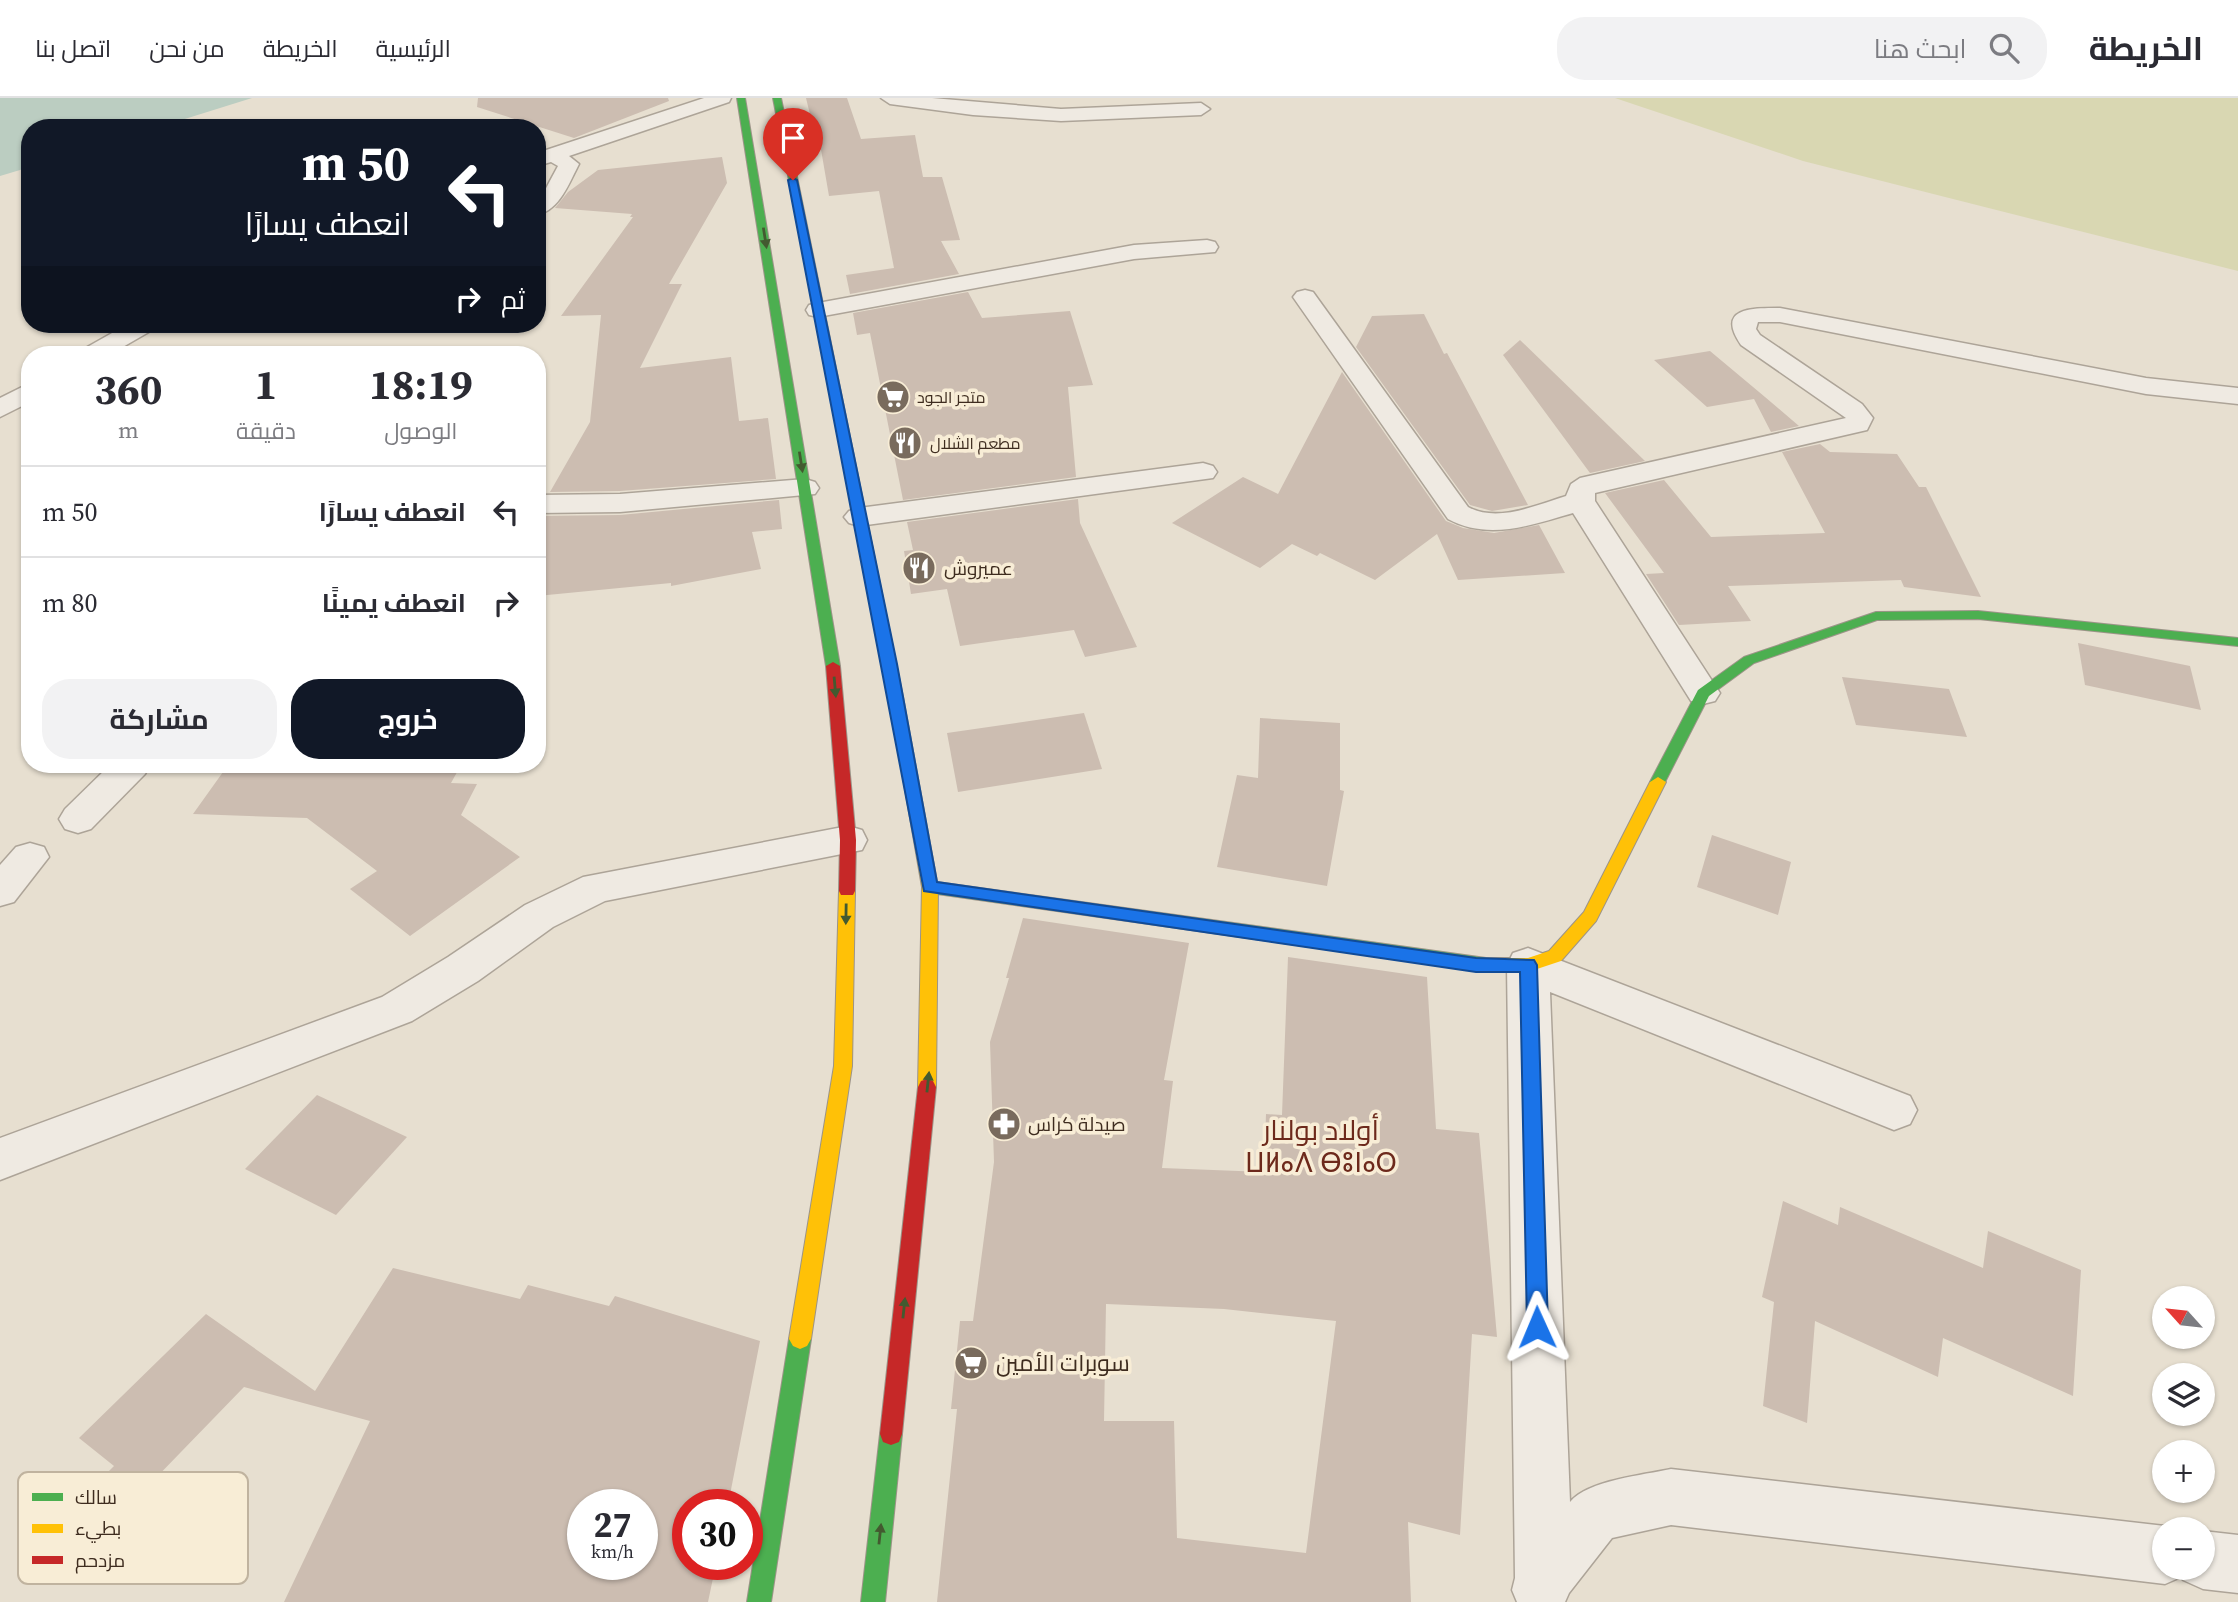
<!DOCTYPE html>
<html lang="ar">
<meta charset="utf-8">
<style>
body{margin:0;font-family:"Source Serif 4",Cairo,"Noto Sans Tifinagh",serif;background:#f2f2f3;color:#2b2b33;direction:rtl;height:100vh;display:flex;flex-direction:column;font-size:26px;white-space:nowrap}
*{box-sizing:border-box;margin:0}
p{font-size:23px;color:#7c7c81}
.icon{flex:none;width:38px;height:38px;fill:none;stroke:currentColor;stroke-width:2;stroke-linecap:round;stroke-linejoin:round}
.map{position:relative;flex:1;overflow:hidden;direction:ltr}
.side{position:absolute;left:21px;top:248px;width:525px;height:427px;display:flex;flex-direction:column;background:#fff;border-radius:28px;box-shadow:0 2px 5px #0004;direction:rtl}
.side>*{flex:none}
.banner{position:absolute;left:21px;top:21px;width:525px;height:214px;border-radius:28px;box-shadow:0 2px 5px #0004;direction:rtl;background:#111827;color:#fff;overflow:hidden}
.needle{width:46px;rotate:297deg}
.fabs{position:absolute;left:2152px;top:1188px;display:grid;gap:14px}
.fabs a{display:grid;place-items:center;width:63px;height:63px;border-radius:50%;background:#fff;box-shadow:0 2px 5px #0004;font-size:35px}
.speed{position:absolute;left:567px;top:1391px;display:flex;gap:14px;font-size:35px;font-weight:700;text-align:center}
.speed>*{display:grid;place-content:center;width:91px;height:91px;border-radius:50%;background:#fff;box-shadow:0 2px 5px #0004;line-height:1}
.speed small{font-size:18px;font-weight:400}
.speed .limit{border:10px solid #d22;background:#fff;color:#111}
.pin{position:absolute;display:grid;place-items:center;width:60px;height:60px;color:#fff;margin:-72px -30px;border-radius:50% 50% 50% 0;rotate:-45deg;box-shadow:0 0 7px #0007}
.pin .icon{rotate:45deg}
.me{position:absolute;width:77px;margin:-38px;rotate:359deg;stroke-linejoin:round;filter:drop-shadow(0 0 5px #0008)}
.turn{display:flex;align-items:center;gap:24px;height:147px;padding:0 21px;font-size:32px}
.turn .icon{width:91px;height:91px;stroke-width:2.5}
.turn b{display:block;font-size:49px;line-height:60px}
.then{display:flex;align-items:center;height:66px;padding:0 21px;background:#0003;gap:14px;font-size:26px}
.eta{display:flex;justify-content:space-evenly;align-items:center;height:119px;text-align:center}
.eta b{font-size:42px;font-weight:700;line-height:49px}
.cta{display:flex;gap:14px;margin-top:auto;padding:14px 21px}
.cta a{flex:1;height:80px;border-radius:28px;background:#111827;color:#fff;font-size:28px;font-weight:700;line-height:80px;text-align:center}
.cta a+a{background:#f2f2f3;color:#2b2b33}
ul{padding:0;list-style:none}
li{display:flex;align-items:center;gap:21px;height:91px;padding:0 21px;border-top:2px solid #e1e1e2}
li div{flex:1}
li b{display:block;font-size:26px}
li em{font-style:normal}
header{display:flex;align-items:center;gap:42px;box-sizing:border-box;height:98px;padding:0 35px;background:#fff;border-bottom:2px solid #e1e1e2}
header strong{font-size:33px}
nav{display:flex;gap:38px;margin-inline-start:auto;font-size:24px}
.search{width:490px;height:63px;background:#f2f2f3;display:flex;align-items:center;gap:18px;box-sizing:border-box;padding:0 24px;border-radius:28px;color:#7c7c81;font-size:26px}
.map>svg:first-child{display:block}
.green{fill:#d9d7b2}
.water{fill:#bbcdc1}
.building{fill:#ccbdb1;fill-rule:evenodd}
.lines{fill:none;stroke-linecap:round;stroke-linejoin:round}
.street-casing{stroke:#ada498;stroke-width:3}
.fast-casing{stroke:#9c9488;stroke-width:2}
.slow-casing{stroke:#9c9488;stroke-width:2}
.jam-casing{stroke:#9c9488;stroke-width:2}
.street{fill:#efeae2;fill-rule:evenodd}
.fast{fill:#4caf50;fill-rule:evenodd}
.slow{fill:#ffc107;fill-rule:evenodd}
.jam{fill:#c62828;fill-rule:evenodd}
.oneway{fill:#435a30}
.route{fill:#1a73e8;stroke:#114b97;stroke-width:2}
.labels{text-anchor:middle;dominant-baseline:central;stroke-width:7;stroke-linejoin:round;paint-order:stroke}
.far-poi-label{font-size:16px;fill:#3e2c1f;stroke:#f8edd6;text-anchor:start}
.poi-label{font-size:19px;fill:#3e2c1f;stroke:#f8edd6;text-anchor:start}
.near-poi-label{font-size:23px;fill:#3e2c1f;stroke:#f8edd6;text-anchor:start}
.near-quarter-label{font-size:28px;fill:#6d291b;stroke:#f8edd6}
.key{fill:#f8edd6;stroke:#c0b39f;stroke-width:2}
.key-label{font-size:19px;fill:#3e2c1f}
</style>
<header>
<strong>الخريطة</strong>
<div class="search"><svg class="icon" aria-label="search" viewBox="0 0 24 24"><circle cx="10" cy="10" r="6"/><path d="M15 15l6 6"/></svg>ابحث هنا</div>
<nav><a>الرئيسية</a><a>الخريطة</a><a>من نحن</a><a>اتصل بنا</a></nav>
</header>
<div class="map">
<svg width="2238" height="1504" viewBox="0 0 2238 1504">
<rect width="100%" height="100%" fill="#e7dfd0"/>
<path class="green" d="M 1615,0 L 2238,0 L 2238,173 L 1803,63 Z"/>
<path class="water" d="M 0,0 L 252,0 L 156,30 L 30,30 L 30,69 L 0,78 Z"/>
<g class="building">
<path d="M 478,0 L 668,0 L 669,3 L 574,40 L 477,9 Z"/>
<path d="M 806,0 L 847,0 L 861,41 L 915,37 L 923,79 L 942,79 L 960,142 L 941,143 L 959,176 L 850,196 L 846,177 L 894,170 L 879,93 L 829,98 L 819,40 L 816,41 Z"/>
<path d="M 722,59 L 727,85 L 669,186 L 682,186 L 640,270 L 731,259 L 739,323 L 768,320 L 776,381 L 620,393 L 550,394 L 590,324 L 601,217 L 561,218 L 633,119 L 630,119 L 632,116 L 555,110 L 568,94 L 598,72 Z"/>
<path d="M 968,194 L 982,220 L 1070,213 L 1093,287 L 1068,289 L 1076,379 L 903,402 L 870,235 L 857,237 L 853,215 Z"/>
<path d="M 1424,216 L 1444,256 L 1447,255 L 1528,407 L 1492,413 L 1470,407 L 1356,249 L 1372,218 Z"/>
<path d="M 1520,242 L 1645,363 L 1590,375 L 1503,257 Z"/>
<path d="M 1710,253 L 1765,299 L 1799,328 L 1771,334 L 1754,301 L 1707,309 L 1654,262 Z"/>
<path d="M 1342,274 L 1446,423 L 1463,430 L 1494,435 L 1539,427 L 1565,475 L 1458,482 L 1437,436 L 1375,482 L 1320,455 L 1317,458 L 1292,446 L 1260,470 L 1172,425 L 1243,379 L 1278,396 Z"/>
<path d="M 1820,346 L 1830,354 L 1897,356 L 1919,389 L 1926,389 L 1981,499 L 1904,489 L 1901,482 L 1728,488 L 1751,523 L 1679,527 L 1646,476 L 1664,475 L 1605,395 L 1664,382 L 1711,439 L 1825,435 L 1782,354 Z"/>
<path d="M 1078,401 L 1080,425 L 1137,549 L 1085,559 L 1074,532 L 960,548 L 947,491 L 911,496 L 904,453 L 913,452 L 907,424 Z"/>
<path d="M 779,402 L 782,431 L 752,434 L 761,471 L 671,488 L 671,485 L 537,498 L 537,418 L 620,417 Z"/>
<path d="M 2078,545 L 2190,568 L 2201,612 L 2085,587 Z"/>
<path d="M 1842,579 L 1949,591 L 1967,639 L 1856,627 Z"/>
<path d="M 1084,615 L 1102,671 L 958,694 L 947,635 Z"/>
<path d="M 1260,620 L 1340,625 L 1340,692 L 1344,693 L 1327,788 L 1217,769 L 1237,677 L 1258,680 Z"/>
<path d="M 228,667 L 461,667 L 451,685 L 477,686 L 461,717 L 520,759 L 410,838 L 350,791 L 377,773 L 307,720 L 193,716 Z"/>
<path d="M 1712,737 L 1791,764 L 1778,817 L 1697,789 Z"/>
<path d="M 1023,820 L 1189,845 L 1164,982 L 1173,983 L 1162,1070 L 1264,1074 L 1266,1016 L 1282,1017 L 1288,859 L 1427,879 L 1436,1031 L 1479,1035 L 1497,1239 L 1472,1236 L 1460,1437 L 1408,1424 L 1411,1504 L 937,1504 L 957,1311 L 951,1311 L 960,1223 L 973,1223 L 994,1064 L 990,944 L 1009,880 L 1006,880 ZM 1106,1206 L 1224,1211 L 1336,1223 L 1306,1455 L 1177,1440 L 1174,1323 L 1104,1323 Z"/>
<path d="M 317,997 L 407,1039 L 336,1117 L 245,1071 Z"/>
<path d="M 1783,1103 L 1838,1127 L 1840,1109 L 1983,1170 L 1988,1133 L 2081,1172 L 2073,1298 L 1943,1240 L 1938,1279 L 1815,1223 L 1807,1325 L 1763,1308 L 1774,1204 L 1762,1199 Z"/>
<path d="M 393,1170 L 520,1201 L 528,1187 L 609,1208 L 615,1198 L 760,1243 L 728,1407 L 688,1407 L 688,1466 L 716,1466 L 708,1504 L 284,1504 L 370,1323 L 244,1289 L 117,1420 L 87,1395 L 114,1368 L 79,1340 L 206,1216 L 315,1293 ZM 583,1407 L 642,1407 L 642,1466 L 583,1466 Z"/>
</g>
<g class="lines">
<defs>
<g id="street">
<path d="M 704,0 L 731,0 L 729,4 L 569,58 L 579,66 C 569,85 560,112 537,117 L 537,100 L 544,94 L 558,68 L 551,64 L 537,68 L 537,55 Z"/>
<path d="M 881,0 L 932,0 L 1061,11 L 1201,5 L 1210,11 L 1201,17 L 1061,23 L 973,17 L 890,6 Z"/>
<path d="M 1207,142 L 1215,144 L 1218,149 L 1215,154 L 1134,161 L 818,219 L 809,217 L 806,212 L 809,207 L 818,205 L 1134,147 Z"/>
<path d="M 1305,192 L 1313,194 L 1468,409 C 1498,425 1536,407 1566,398 L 1571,386 L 1580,380 L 1846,320 L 1741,247 C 1715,209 1753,210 1780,210 L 2146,280 L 2238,290 L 2238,306 L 2146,296 L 1780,224 L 1758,224 L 1756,231 L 1760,237 L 1862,306 L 1873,320 L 1867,332 L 1595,395 L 1595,403 L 1720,595 L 1715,603 L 1703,606 L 1691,603 L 1573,415 C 1532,427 1488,443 1448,421 L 1293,199 L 1297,194 Z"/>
<path d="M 128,226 L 157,226 L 154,231 L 109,257 L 78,257 L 82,252 Z"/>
<path d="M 30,285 L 30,304 L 0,319 L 0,300 Z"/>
<path d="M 1203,365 L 1213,368 L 1217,374 L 1213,380 L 859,428 L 849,425 L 844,419 L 849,413 L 859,410 Z"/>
<path d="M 805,381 L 815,384 L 819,390 L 815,396 L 620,414 L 537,415 L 537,397 L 620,396 Z"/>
<path d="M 110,667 L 150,667 L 145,676 L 91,731 L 78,735 L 65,731 L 59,721 L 65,711 Z"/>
<path d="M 848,728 L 862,732 L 867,742 L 862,752 L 605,803 L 553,829 L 478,883 L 412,923 L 0,1082 L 0,1040 L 382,899 L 448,859 L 525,807 L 583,779 Z"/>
<path d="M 30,745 L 44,749 L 49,759 L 14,804 L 0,808 L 0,767 L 16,749 Z"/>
<path d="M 1528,850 L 1910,998 L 1917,1012 L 1910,1026 L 1894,1032 L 1550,894 L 1570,1404 C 1588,1382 1644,1377 1671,1371 L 2165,1428 L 2173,1432 L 2165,1432 L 2165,1470 L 2203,1470 L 2203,1433 L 2238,1437 L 2238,1495 L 2203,1491 L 2183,1482 L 2181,1479 L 2165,1486 L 1671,1427 L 1612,1440 L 1569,1495 L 1565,1504 L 1517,1504 L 1512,1492 L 1515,1480 L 1507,867 L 1513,855 Z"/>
</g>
<g id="fast">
<path d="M 737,0 L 745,0 L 840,568 L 833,572 L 826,568 Z"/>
<path d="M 773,0 L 781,0 L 903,599 L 896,604 L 889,599 Z"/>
<path d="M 1978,513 L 2238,540 L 2238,548 L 1978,521 L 1877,522 L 1754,565 L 1709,598 L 1663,688 L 1658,689 L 1650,684 L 1698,592 L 1744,559 L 1876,514 Z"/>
<path d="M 930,783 L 1486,860 L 1492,862 L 1495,867 L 1492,872 L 1486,874 L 930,795 L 924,793 L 922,789 L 924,785 Z"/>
<path d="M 800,1231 L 807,1234 L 811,1241 L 771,1504 L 747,1504 L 789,1241 L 793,1234 Z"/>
<path d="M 891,1325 L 899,1328 L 902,1336 L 885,1504 L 861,1504 L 880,1336 L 883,1328 Z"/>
</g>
<g id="slow">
<path d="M 896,594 L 903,599 L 938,789 L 936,989 L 933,995 L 927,997 L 921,995 L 918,989 L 922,789 L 889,599 Z"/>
<path d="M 1658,679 L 1666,684 L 1596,823 L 1561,863 L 1528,874 L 1480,872 L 1477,867 L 1480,862 L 1486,860 L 1528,860 L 1549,853 L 1584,814 L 1650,684 Z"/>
<path d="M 847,787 L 853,789 L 855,793 L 852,968 L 811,1241 L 807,1248 L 800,1251 L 793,1248 L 789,1241 L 834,968 L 839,793 L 841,789 Z"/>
</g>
<g id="jam">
<path d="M 833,564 L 840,568 L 856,742 L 855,793 L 853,797 L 841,797 L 839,793 L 840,742 L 826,568 Z"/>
<path d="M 927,981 L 933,983 L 936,989 L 902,1336 L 899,1344 L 891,1347 L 883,1344 L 880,1336 L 918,989 L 921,983 Z"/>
</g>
</defs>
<use href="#street" class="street-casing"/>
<use href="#fast" class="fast-casing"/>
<use href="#slow" class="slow-casing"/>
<use href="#jam" class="jam-casing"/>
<use href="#street" class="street"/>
<use href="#fast" class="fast"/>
<use href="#slow" class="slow"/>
<use href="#jam" class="jam"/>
</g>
<defs><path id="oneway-solid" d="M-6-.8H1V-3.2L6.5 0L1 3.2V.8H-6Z" transform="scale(1.75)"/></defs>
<g class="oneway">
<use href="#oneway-solid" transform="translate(765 140) rotate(81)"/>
<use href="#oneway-solid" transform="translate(801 364) rotate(81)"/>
<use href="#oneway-solid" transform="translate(835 589) rotate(85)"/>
<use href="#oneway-solid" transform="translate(846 816) rotate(91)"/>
<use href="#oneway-solid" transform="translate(928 984) rotate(-84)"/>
<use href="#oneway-solid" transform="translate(904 1210) rotate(-84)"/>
<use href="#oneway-solid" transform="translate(880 1436) rotate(-84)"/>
</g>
<path class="route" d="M 793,80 L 797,82 L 897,566 L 937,784 L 1476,860 L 1534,862 L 1537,867 L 1548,1229 L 1545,1237 L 1537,1240 L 1530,1237 L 1527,1229 L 1520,874 L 1476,874 L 924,793 L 788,82 Z"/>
<defs>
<symbol id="supermarket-disc" viewBox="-11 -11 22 22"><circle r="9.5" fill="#796b5d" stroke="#f8edd6"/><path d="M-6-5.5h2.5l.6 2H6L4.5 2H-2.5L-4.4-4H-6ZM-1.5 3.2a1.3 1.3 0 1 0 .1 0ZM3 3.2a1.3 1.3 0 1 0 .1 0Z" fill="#fff"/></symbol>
<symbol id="restaurant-disc" viewBox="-11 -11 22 22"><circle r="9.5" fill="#796b5d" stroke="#f8edd6"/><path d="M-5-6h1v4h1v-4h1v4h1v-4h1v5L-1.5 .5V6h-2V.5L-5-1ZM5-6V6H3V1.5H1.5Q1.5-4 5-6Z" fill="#fff"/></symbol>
<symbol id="pharmacy-disc" viewBox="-11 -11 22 22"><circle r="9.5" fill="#796b5d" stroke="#f8edd6"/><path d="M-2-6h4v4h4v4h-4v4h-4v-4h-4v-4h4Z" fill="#fff"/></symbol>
</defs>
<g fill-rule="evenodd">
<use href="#supermarket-disc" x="874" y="280" width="38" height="38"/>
<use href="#restaurant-disc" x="886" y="326" width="38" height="38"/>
<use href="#restaurant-disc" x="900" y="451" width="38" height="38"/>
<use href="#pharmacy-disc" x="985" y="1007" width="38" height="38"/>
<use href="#supermarket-disc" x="952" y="1246" width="38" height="38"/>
</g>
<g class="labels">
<g class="far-poi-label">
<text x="917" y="299">متجر الجود</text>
<text x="930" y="345">مطعم الشلال</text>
</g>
<g class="poi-label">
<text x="944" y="470">عميروش</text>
<text x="1028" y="1026">صيدلة كراس</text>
</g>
<g class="near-poi-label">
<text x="996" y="1265">سوبرات الأمين</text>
</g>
<g class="near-quarter-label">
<text x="1321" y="1032">أولاد بولنار<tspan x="1321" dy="32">ⵡⵍⴰⴷ ⴱⵓⵏⴰⵔ</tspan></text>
</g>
</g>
<rect x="18" y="1374" width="230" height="112" rx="10" class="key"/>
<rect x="32" y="1395" width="31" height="8" fill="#4caf50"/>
<rect x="32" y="1426" width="31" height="9" fill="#ffc107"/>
<rect x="32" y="1458" width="31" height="8" fill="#c62828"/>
<g class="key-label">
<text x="75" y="1406">سالك</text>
<text x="75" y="1437">بطيء</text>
<text x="75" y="1469">مزدحم</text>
</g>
</svg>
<div class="fabs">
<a><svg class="needle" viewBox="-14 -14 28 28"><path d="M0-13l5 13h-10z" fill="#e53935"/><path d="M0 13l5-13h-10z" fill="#7c7c81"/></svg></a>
<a><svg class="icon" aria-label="layers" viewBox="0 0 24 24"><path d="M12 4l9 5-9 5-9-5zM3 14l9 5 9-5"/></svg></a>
<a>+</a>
<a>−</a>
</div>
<div class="speed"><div>27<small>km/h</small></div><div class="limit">30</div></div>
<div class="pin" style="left:793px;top:82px;background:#d93025"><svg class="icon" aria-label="arrive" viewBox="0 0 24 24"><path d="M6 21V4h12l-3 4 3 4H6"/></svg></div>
<svg class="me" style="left:1537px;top:1229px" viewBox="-20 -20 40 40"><path d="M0-17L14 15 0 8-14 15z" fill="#1a73e8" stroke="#fff" stroke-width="4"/></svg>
<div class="banner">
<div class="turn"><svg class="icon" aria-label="left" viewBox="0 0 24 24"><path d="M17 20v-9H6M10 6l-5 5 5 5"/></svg><div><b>50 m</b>انعطف يسارًا</div></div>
<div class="then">ثم<svg class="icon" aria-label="right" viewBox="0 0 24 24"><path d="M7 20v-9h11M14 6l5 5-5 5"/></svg></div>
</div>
<section class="side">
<div class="eta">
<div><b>18:19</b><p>الوصول</p></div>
<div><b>1</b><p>دقيقة</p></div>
<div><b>360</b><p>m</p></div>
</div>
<ul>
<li><svg class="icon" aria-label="left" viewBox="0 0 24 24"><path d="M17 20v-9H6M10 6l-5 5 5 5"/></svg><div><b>انعطف يسارًا</b></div><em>50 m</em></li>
<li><svg class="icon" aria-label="right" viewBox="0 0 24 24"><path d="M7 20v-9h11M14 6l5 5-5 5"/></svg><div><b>انعطف يمينًا</b></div><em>80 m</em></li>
</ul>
<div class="cta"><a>خروج</a><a>مشاركة</a></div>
</section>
</div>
